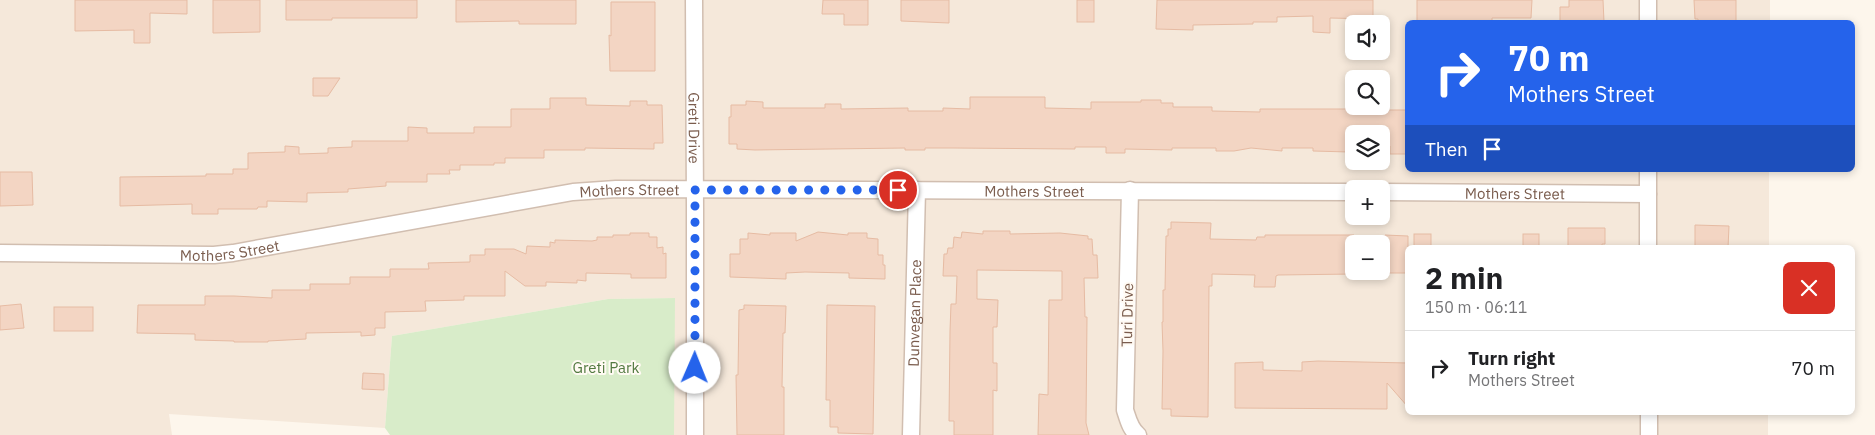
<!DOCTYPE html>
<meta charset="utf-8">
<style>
body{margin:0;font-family:"IBM Plex Sans",sans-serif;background:#f2f2f2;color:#202124;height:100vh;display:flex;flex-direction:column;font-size:19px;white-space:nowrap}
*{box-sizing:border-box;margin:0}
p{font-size:16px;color:#757577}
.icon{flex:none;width:28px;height:28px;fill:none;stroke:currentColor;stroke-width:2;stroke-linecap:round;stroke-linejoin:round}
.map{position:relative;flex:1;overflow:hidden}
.panel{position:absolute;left:1405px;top:245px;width:450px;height:170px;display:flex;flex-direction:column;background:#fff;border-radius:8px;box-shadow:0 2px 8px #0003}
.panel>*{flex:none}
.banner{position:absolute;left:1405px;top:20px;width:450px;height:152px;border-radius:8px;box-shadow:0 2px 8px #0003;background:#2563eb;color:#fff;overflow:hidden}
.buttons{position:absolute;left:1345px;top:15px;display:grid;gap:10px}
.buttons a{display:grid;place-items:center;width:45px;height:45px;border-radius:8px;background:#fff;box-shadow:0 2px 8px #0003;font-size:25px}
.pin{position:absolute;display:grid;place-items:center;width:42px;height:42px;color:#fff;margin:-21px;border:2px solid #fff;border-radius:50%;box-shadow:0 1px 5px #0007}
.me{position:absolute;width:55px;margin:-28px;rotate:1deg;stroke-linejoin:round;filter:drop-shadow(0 0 4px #0008)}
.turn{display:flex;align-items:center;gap:18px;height:105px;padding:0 20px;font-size:22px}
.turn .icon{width:65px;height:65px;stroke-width:2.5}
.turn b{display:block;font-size:35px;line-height:42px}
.then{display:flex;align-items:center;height:48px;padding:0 20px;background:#0003;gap:10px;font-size:19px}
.round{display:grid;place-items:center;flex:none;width:52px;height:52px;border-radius:8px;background:#f2f2f2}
.head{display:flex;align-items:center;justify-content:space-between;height:85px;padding:0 20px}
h1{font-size:30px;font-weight:800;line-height:38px}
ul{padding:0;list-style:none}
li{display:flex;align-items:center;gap:15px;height:75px;padding:0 20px;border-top:1px solid #e0e0e0}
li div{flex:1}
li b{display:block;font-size:19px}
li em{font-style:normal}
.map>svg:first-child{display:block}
.residential{fill:#f5e8da;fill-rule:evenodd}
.green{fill:#d8ecc9}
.building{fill:#f3d5c3;stroke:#e6bba3}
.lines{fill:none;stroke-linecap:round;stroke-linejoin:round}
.minor-casing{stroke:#d1beb0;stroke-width:19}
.minor{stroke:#fff;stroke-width:16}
.route{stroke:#2563eb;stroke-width:9;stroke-dasharray:0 16.2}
.labels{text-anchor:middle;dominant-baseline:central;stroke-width:4;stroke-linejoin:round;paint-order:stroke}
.street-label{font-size:15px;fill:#7a5c4d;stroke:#fffaf3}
.park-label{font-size:15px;fill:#537a41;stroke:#fffaf3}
</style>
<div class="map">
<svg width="1875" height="435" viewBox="0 0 1875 435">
<rect width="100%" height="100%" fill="#fdf6ec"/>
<path class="residential" d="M 0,0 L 1770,0 L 1770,22 L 1408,22 L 1408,170 L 1769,170 L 1769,247 L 1408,248 L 1408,412 L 1768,413 L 1768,435 L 674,435 L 674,298 L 608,299 L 392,336 L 385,428 L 169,414 L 172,435 L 0,435 ZM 1354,24 L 1381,24 L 1381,51 L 1354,51 ZM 1354,79 L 1381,79 L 1381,106 L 1354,106 ZM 1354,134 L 1381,134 L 1381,161 L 1354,161 ZM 1354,189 L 1381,189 L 1381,216 L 1354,216 ZM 1354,244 L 1381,244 L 1381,271 L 1354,271 Z"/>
<path class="green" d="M 675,298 L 674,435 L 390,435 L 385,428 L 392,336 L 608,299 Z"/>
<g class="building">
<path d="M 75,0 L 187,0 L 187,14 L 150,13 L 150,43 L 134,43 L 134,30 L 75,31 Z"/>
<path d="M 213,0 L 260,0 L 260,32 L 213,33 Z"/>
<path d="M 286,0 L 417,0 L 417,18 L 332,18 L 332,20 L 286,20 Z"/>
<path d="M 456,0 L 576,0 L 576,24 L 519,24 L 519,21 L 456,22 Z"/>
<path d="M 823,0 L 868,0 L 868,25 L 844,25 L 844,14 L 822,14 Z"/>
<path d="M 901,0 L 949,0 L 949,23 L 901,21 Z"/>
<rect x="1077" y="0" width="17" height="22"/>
<path d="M 1157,0 L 1373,0 L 1373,19 L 1330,18 L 1330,33 L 1313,32 L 1313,16 L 1277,17 L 1277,22 L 1253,22 L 1253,24 L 1193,25 L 1193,30 L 1156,29 Z"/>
<path d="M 1417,0 L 1532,0 L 1531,18 L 1492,18 L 1492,22 L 1417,22 Z"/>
<path d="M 1569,0 L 1603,0 L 1604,22 L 1560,22 L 1560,7 L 1569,7 Z"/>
<path d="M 1694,0 L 1736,0 L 1736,22 L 1698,22 L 1698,19 L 1695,19 Z"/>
<path d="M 611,2 L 655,2 L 655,71 L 610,71 L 609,35 L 611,36 Z"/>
<path d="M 313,78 L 340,78 L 328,96 L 313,96 Z"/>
<path d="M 970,97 L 1045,97 L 1045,108 L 1091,109 L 1091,102 L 1141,102 L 1141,100 L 1161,100 L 1161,103 L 1173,103 L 1173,107 L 1212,107 L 1212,111 L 1260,112 L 1260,109 L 1351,109 L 1351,106 L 1370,106 L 1370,110 L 1408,110 L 1408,154 L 1390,154 L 1390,146 L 1381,146 L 1381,134 L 1354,134 L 1354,149 L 1349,152 L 1313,151 L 1313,148 L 1282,148 L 1282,151 L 1251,148 L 1234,151 L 1216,151 L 1216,148 L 1172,148 L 1172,150 L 1125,149 L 1125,153 L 1106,153 L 1106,147 L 1075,147 L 1075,149 L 954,148 L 925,148 L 925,150 L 905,150 L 905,148 L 755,150 L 737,149 L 737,144 L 729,144 L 729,117 L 731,117 L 731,105 L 746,105 L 746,101 L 763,102 L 763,108 L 825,108 L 825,104 L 841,104 L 841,109 L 908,108 L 908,111 L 943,111 L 943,108 L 970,109 Z"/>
<path d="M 550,98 L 586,98 L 586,105 L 630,106 L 630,101 L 647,101 L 647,105 L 662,105 L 663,143 L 654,143 L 654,149 L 585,148 L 585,150 L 544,150 L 544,158 L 505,158 L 505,163 L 494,163 L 494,165 L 460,165 L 460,170 L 449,170 L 450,174 L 427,174 L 427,182 L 386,182 L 386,186 L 348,189 L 348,192 L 307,193 L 307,202 L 267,201 L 267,207 L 258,207 L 257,209 L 218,209 L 218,214 L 192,214 L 192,204 L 120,206 L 120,177 L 206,176 L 206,174 L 233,174 L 233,169 L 248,169 L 248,153 L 285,152 L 285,146 L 299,147 L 299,154 L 328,153 L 328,148 L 352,147 L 352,141 L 408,141 L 408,127 L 427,128 L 427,133 L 474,133 L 474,127 L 511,127 L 511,109 L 550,109 Z"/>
<path d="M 0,172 L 32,172 L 33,205 L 0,206 Z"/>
<path d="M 1171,222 L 1211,223 L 1210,239 L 1256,240 L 1257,237 L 1265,237 L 1265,235 L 1354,235 L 1354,274 L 1278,275 L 1276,276 L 1275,287 L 1254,287 L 1255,275 L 1212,274 L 1212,286 L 1209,286 L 1208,417 L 1171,416 L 1171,409 L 1162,409 L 1163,351 L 1162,322 L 1163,322 L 1163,290 L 1165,290 L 1166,236 L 1168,236 L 1168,229 L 1171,229 Z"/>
<path d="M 1695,225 L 1729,226 L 1728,248 L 1695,248 Z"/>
<path d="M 1568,228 L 1605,228 L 1605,244 L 1602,244 L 1602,248 L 1568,248 Z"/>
<path d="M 983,231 L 1010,231 L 1010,234 L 1060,233 L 1088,236 L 1088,239 L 1092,239 L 1093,255 L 1097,255 L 1098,278 L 1084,278 L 1085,317 L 1087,317 L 1086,423 L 1089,435 L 1038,435 L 1039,394 L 1048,395 L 1049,300 L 1062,300 L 1062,271 L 977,270 L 977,299 L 998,300 L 997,327 L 993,327 L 993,363 L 997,363 L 997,391 L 993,390 L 993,435 L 954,435 L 954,421 L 949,421 L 950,331 L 951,304 L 956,304 L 957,276 L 943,276 L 944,254 L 947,254 L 948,248 L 953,248 L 954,237 L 961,238 L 962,232 L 983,234 Z"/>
<path d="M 818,232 L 848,235 L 848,233 L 867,233 L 867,238 L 878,239 L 878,255 L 883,255 L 883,265 L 885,265 L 885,279 L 849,278 L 849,273 L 805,272 L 786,273 L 786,279 L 730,277 L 730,254 L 740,254 L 740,239 L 748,239 L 748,233 L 770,235 L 770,233 L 796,233 L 796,241 Z"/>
<path d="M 630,233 L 649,233 L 649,237 L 657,237 L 657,248 L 663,247 L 663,254 L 666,253 L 666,278 L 631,278 L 631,274 L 586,273 L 586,281 L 577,280 L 577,283 L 546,282 L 546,286 L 525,286 L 505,271 L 505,296 L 464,296 L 464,300 L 425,301 L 426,311 L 385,312 L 385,328 L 375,328 L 375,335 L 361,336 L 361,332 L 306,333 L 306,339 L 268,341 L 268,342 L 234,342 L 234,341 L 195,340 L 195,334 L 137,333 L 138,305 L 205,305 L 205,296 L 234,296 L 272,298 L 272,290 L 310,290 L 310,284 L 350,284 L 350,277 L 390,277 L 390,269 L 429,269 L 428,263 L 470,262 L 470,255 L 485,255 L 485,249 L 514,249 L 526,254 L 527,246 L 550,247 L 550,242 L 555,243 L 555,240 L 592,241 L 597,240 L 597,237 L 613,237 L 613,235 L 630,235 Z"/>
<rect x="1414" y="234" width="17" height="14"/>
<rect x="1523" y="234" width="16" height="14"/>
<path d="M 1385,235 L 1408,236 L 1408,273 L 1381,273 L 1381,238 L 1385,238 Z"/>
<path d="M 21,304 L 24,328 L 0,330 L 0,306 Z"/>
<path d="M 744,305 L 786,306 L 785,333 L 783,333 L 782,387 L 784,387 L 784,435 L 737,435 L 736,375 L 738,375 L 739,310 L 744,309 Z"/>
<path d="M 827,305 L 875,306 L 873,434 L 838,433 L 838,427 L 830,427 L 830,400 L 826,400 Z"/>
<rect x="54" y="307" width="39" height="24"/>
<path d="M 1318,361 L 1408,363 L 1408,407 L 1387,383 L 1387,409 L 1235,408 L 1235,363 L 1263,362 L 1263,370 L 1302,371 L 1302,362 Z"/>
<path d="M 363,373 L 384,374 L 384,390 L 362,389 Z"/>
</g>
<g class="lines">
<defs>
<g id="minor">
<path id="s1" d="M 694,0 L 695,208 L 695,435"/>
<path d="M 1648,0 L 1648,22"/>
<path d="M 1648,170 L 1648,248"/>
<path d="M 1130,190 L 1125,410 C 1128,419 1130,429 1138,435"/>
<path id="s2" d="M 1381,192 L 1648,194"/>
<path id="s3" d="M 0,253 L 214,255 L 233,253 L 573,192 L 616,189 L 1354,192"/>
<path d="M 1649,412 L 1649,435"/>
<path id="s4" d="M 911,435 L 917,190"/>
</g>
</defs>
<use href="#minor" class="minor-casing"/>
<use href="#minor" class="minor"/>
</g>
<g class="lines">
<path class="route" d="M 695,368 L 695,190 L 898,190"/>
</g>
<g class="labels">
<g class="street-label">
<text stroke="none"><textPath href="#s1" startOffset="128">Greti Drive</textPath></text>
<text stroke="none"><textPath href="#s3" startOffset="1040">Mothers Street</textPath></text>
<text stroke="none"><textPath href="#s3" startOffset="635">Mothers Street</textPath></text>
<text stroke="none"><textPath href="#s2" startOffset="134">Mothers Street</textPath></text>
<text stroke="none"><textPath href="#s3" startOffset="230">Mothers Street</textPath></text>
<text stroke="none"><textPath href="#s4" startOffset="122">Dunvegan Place</textPath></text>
<text transform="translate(1127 315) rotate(-89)">Turi Drive</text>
</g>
<g class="park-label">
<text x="606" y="367">Greti Park</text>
</g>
</g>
</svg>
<div class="buttons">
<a><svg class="icon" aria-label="sound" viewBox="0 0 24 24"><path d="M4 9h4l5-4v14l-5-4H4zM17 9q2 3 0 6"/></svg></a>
<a><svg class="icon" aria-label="search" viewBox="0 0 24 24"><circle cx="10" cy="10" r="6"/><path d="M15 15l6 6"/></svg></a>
<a><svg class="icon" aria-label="layers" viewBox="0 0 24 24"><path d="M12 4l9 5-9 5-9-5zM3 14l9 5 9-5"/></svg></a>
<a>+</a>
<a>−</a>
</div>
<div class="pin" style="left:898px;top:190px;background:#d93025"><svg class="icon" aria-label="arrive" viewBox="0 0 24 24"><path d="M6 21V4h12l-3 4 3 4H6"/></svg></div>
<svg class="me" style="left:695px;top:368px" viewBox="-20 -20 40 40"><circle r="19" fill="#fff"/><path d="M0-13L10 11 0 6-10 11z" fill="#2563eb"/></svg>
<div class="banner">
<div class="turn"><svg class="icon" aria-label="right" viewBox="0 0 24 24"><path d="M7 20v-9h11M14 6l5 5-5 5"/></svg><div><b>70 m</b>Mothers Street</div></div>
<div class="then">Then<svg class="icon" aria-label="arrive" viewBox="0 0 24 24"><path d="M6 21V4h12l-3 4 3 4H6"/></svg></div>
</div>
<section class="panel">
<div class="head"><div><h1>2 min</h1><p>150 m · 06:11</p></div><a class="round" style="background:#d93025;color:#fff"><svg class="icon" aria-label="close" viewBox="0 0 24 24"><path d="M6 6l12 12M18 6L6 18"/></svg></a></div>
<ul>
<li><svg class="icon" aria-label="right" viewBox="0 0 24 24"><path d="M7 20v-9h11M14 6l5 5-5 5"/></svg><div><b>Turn right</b><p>Mothers Street</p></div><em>70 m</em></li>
</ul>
</section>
</div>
